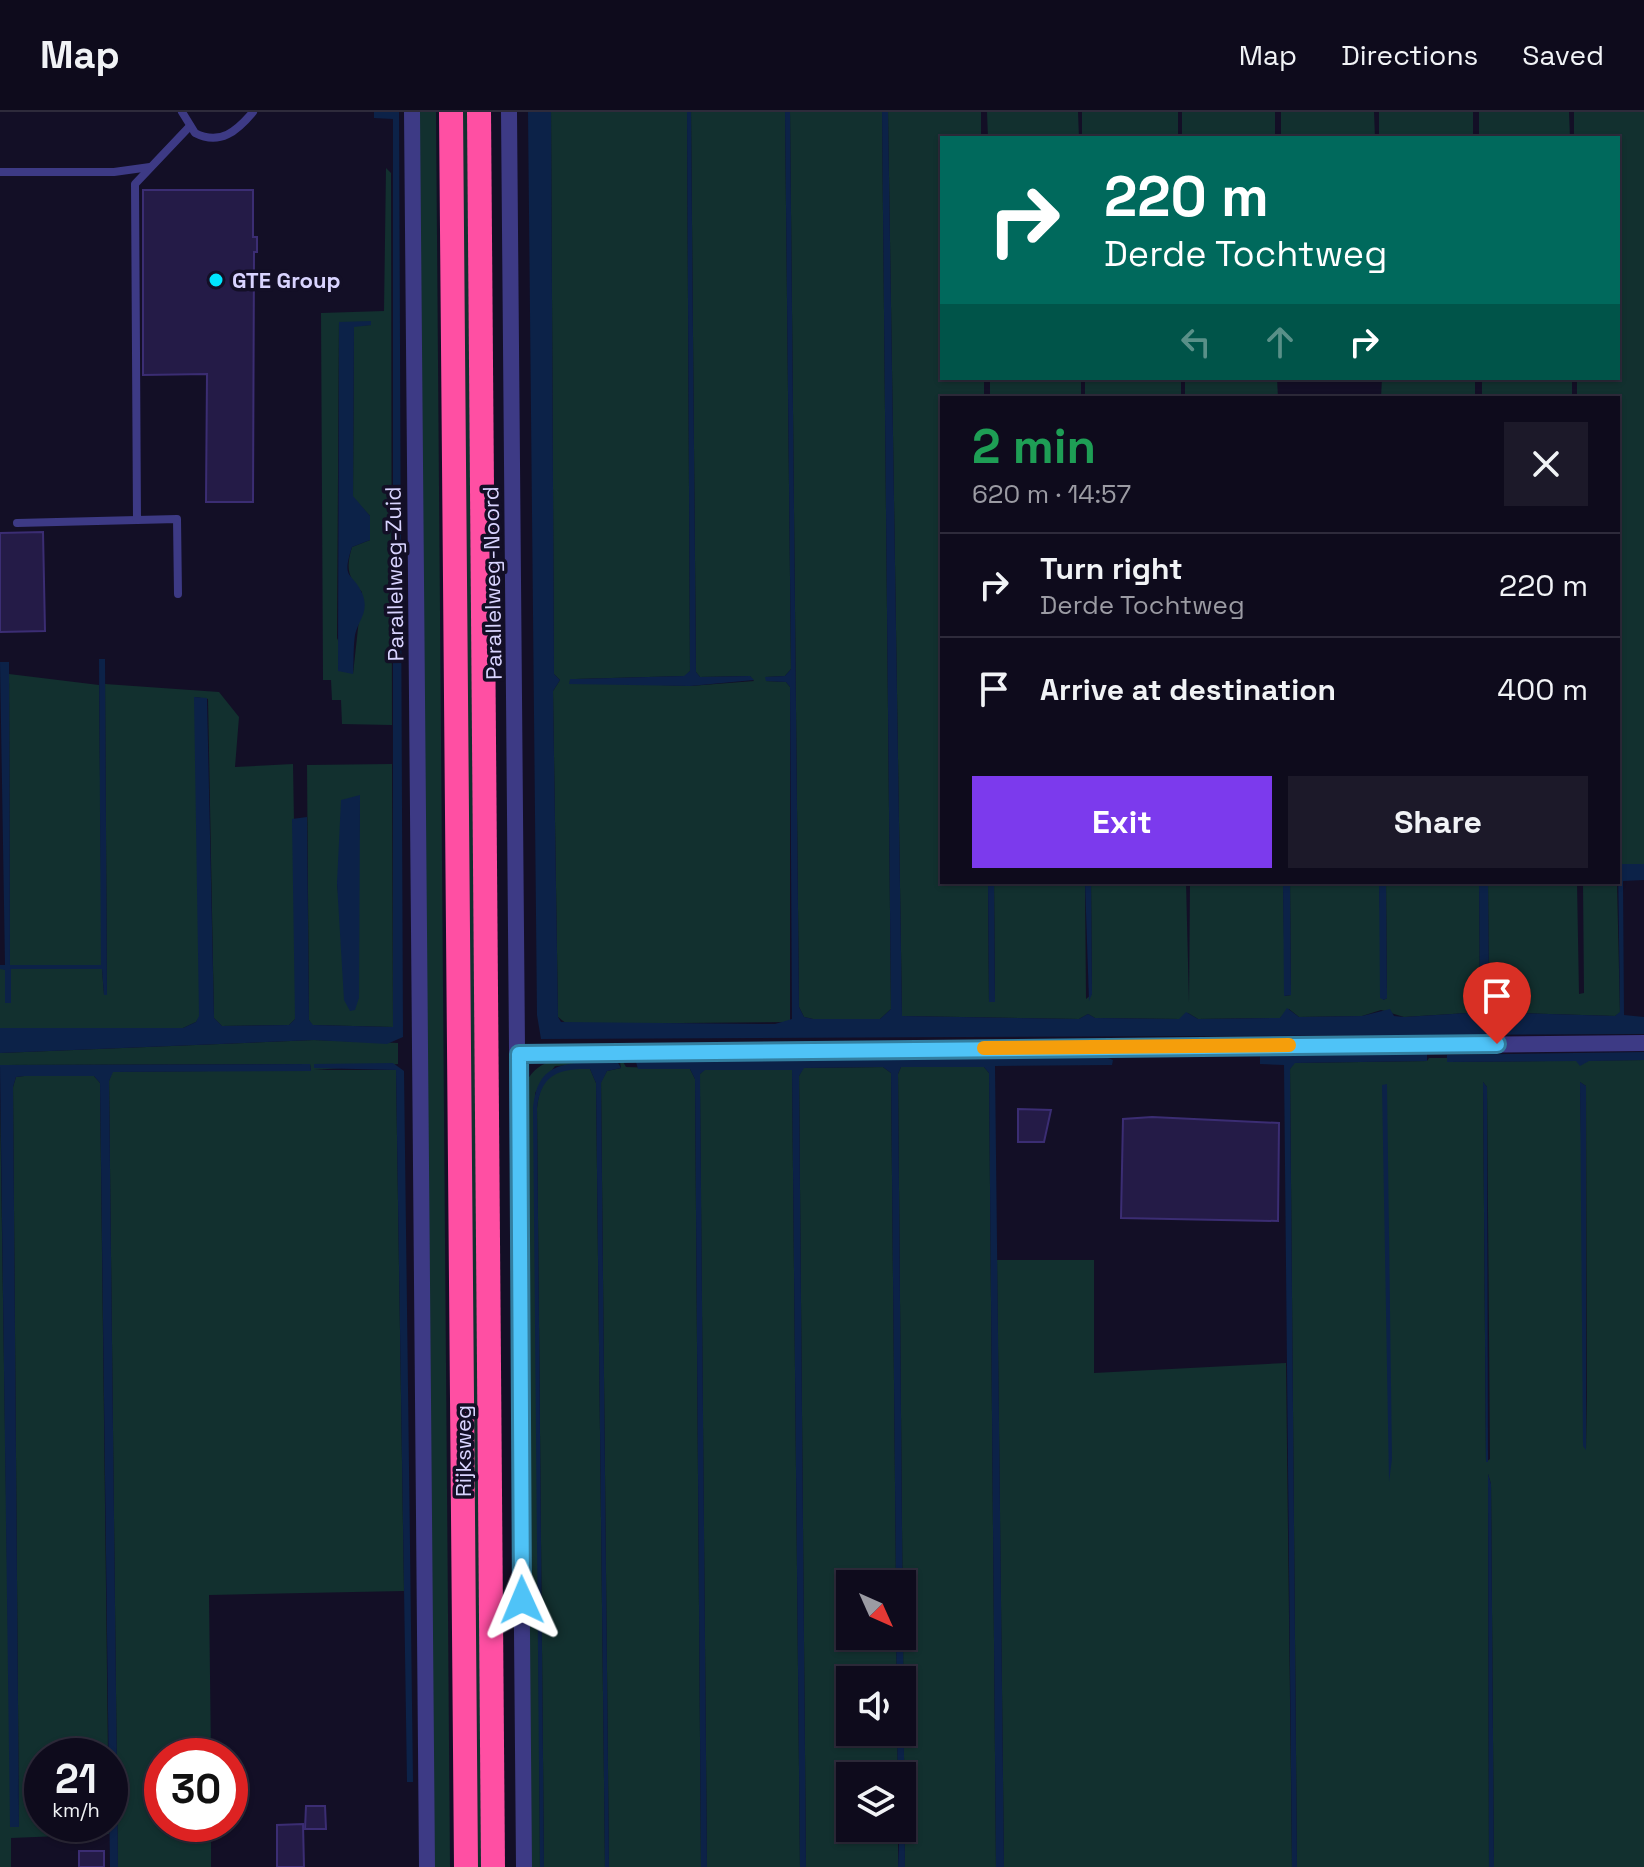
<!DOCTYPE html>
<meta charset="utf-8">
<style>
body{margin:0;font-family:"Space Grotesk",sans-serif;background:#1c1929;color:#f1f3f6;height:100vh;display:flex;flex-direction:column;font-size:30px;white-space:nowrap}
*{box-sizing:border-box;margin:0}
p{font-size:26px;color:#9b9ba3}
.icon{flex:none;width:44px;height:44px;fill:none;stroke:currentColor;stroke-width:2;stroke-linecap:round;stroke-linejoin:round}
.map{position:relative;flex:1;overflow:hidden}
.drawer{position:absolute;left:940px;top:284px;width:680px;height:488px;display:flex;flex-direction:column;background:#0e0b1c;border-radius:0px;box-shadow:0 2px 6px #0004,0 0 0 2px #2e2b3b}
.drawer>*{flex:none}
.hud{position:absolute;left:940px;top:24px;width:680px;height:244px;border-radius:0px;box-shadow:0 2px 6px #0004,0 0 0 2px #2e2b3b;background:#00695c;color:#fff;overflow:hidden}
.needle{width:52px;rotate:135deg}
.tools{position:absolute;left:836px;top:1458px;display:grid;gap:16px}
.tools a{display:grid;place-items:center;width:80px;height:80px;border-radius:0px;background:#0e0b1c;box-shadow:0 2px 6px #0004,0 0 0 2px #2e2b3b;font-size:40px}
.speed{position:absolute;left:24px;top:1626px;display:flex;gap:16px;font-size:40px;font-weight:700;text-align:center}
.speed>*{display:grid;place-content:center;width:104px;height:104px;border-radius:50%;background:#0e0b1c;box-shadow:0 2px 6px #0004,0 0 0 2px #2e2b3b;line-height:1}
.speed small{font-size:20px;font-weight:400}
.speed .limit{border:12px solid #d22;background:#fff;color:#111}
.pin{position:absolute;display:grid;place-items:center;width:68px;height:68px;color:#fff;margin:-82px -34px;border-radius:50% 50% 50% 0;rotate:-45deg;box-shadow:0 0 8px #0007}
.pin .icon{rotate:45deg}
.me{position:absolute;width:88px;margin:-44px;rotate:359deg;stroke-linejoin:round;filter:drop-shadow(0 0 6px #0008)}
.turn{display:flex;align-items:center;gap:28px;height:168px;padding:0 32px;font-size:36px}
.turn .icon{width:104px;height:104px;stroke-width:2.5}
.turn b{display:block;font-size:56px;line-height:68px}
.lanes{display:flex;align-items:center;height:76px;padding:0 32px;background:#0003;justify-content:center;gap:40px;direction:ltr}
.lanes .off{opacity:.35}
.round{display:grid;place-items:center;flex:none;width:84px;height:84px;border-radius:0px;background:#1c1929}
.head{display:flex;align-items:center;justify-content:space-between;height:136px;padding:0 32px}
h1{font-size:48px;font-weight:700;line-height:60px;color:#1e9e55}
.button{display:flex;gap:16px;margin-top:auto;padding:16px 32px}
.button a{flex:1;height:92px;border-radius:0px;background:#7c3aed;color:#fff;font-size:32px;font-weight:700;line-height:92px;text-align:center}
.button a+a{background:#1c1929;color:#f1f3f6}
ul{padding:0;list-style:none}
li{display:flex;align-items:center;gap:24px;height:104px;padding:0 32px;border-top:2px solid #2e2b3b}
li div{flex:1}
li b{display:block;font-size:30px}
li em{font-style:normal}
header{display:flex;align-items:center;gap:48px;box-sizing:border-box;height:112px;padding:0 40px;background:#0e0b1c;border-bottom:2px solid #2e2b3b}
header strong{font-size:38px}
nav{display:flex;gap:44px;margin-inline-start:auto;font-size:28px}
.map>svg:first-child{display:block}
.green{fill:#12302f;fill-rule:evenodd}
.water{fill:#0c2248}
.building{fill:#241b47;stroke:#3b2d73;stroke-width:2}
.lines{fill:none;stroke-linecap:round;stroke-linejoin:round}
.service{stroke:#3d3a85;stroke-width:8}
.minor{stroke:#3d3a85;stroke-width:16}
.motorway{stroke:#ff4fa3;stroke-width:24}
.route-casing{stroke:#337fa1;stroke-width:20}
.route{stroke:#4fc3f7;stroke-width:14}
.slow{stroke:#f59e0b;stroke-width:14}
.poi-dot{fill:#00e5ff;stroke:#130f26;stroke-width:3}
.labels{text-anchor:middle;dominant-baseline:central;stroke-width:7;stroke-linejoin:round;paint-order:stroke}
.poi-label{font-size:22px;font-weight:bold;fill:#d9d4ff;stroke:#130f26;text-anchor:start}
.street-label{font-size:22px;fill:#d9d4ff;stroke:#130f26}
</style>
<header>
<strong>Map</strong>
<nav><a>Map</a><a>Directions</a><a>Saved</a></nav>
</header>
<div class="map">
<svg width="1644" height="1755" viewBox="0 0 1644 1755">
<rect width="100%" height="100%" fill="#130f26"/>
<g class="green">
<path d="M 419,0 L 436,0 L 450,1755 L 433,1755 Z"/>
<path d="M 462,0 L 469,0 L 485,1755 L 477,1755 Z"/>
<path d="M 551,0 L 687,0 L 690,559 L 685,564 L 576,567 L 569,570 L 690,574 L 754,569 L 750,564 L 700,565 L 696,560 L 691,0 L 785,0 L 791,557 L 785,564 L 766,565 L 766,569 L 786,570 L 790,575 L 790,910 L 567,912 L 558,905 L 553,579 L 560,568 L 554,562 Z"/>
<path d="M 790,0 L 882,0 L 891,897 L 880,907 L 813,907 L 804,905 L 799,895 Z"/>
<path d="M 888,0 L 981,0 L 981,26 L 942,26 L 942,266 L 984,266 L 984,286 L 942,286 L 942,770 L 988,770 L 989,890 L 995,890 L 994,770 L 1085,770 L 1086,887 L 1092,882 L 1091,770 L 1186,770 L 1189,891 L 1190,770 L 1283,770 L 1285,884 L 1291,883 L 1290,770 L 1379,770 L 1383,888 L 1387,886 L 1386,770 L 1479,770 L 1480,887 L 1489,886 L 1488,770 L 1577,770 L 1579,882 L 1584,881 L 1583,770 L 1617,770 L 1620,901 L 1615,904 L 1484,900 L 1404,905 L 1381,898 L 1362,904 L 1299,905 L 1289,897 L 1280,906 L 1198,907 L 1188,901 L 1180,907 L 1095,906 L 1088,902 L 1079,907 L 902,904 Z"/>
<path d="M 987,0 L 1078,0 L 1079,26 L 988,26 Z"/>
<rect x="1082" y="0" width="96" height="26"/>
<rect x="1182" y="0" width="93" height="26"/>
<path d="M 1281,0 L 1374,0 L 1375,26 L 1281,26 Z"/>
<rect x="1379" y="0" width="94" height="26"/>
<path d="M 1479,0 L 1569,0 L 1570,26 L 1479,26 Z"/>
<path d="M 1574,0 L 1644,0 L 1644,752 L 1618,752 L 1618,286 L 1577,286 L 1577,266 L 1618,266 L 1618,26 L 1574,26 Z"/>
<path d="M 386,56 L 391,61 L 392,613 L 342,612 L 341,588 L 332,588 L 331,568 L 323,568 L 321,201 L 384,199 ZM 339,210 L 371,213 L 354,214 L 353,385 L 370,404 L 370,428 L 352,435 C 346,455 347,465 362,480 L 353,562 L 337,526 Z"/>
<rect x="990" y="266" width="91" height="20"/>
<rect x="1085" y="266" width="96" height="20"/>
<path d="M 1185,266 L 1277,266 L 1278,286 L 1185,286 Z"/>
<path d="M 1382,266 L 1475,266 L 1475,286 L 1381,286 Z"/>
<rect x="1482" y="266" width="90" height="20"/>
<path d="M 9,562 L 99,573 L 102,853 L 10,853 Z"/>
<path d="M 105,572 L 219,580 L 239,605 L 235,655 L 293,652 L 297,890 L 295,907 L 289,913 L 222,914 L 214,906 L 208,587 L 195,585 L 200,904 L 196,910 L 183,916 L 0,916 L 0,857 L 5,857 L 5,891 L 11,890 L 11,857 L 102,857 L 104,882 L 107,882 Z"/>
<path d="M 392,652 L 393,915 L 312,913 L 309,908 L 307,653 ZM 360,683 L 358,770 L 341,811 L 337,771 Z"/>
<path d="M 314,928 L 398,931 L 398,952 L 314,958 L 396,958 L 404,1479 L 209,1483 L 211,1644 L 162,1644 L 162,1712 L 211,1712 L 211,1755 L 118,1755 L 109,969 L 112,960 L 311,958 L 310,952 L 0,953 L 0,941 Z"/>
<path d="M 621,946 L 626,955 L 690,957 L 695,967 L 701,1755 L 609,1755 L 601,970 L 607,959 L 621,956 L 620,950 L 555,954 L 535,981 L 540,1755 L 530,1755 L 523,980 C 534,935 585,947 621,946 Z"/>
<path d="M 1429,946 L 1447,946 L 1448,950 L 1644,948 L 1644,1755 L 1494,1755 L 1491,1372 L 1488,1362 L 1489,1755 L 1297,1755 L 1290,957 L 1294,951 L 1427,949 ZM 1483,970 L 1487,975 L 1490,1347 L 1486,1350 ZM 1580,970 L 1586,974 L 1587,1337 Z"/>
<path d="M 883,955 L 891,961 L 896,1472 L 850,1472 L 850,1524 L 896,1524 L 897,1568 L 850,1568 L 850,1620 L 897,1620 L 898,1664 L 850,1664 L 850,1716 L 898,1716 L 898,1755 L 806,1755 L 799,964 L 803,956 Z"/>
<path d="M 901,955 L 984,955 L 989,961 L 996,1755 L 905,1755 L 898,962 Z"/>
<path d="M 568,957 L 590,957 L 596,971 L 605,1755 L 544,1755 L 537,996 C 539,975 546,961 568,957 Z"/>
<path d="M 704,958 L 792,958 L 800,1755 L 707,1755 L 700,981 L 700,962 Z"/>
<path d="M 24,964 L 94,964 L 100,971 L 108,1644 L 42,1644 L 42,1712 L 109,1712 L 109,1722 L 11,1726 L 11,1755 L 0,1755 L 0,988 L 11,1715 L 19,1715 L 13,975 L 16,965 Z"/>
<path d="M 997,1148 L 1094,1148 L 1094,1261 L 1286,1251 L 1292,1755 L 1004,1755 Z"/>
</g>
<g class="water">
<path d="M 374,0 L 399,0 L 403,925 L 387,932 L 314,928 L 0,941 L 0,916 L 183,916 L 196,910 L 199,904 L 194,585 L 207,586 L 214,906 L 222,914 L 289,913 L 295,907 L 292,707 L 307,705 L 309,908 L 313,913 L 393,915 L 393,7 L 374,6 Z"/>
<path d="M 528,0 L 551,0 L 554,562 L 560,568 L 553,579 L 558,905 L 561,910 L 775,912 L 792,907 L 790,575 L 786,570 L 766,569 L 765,565 L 785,564 L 791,557 L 785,0 L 790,0 L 799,895 L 804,905 L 813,907 L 880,907 L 891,897 L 882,0 L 888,0 L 902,904 L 1079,907 L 1088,902 L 1095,906 L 1179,907 L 1186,900 L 1198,907 L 1280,906 L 1287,896 L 1299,905 L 1362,904 L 1390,897 L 1394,904 L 1404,905 L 1484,900 L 1615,904 L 1620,900 L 1618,752 L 1644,752 L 1644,768 L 1623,769 L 1624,903 L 1644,905 L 1644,922 L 541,927 L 537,903 Z"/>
<path d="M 687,0 L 691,0 L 696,560 L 700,565 L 750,564 L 754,568 L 690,574 L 569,572 L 570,567 L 576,567 L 684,564 L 690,559 Z"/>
<path d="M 371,209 L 371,213 L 354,215 L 353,384 L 370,404 L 370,428 L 352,435 C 341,469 352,459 362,481 C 370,500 358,508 355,523 C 353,536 354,550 353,562 L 338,559 L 339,210 Z"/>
<path d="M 99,547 L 105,547 L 107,883 L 104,883 L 102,857 L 11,857 L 11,891 L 5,891 L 5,858 L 0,857 L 0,853 L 5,853 L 0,550 L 9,550 L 10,853 L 101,853 Z"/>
<path d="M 360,683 L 359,886 L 355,898 L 350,899 L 344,888 L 337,771 L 341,688 Z"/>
<path d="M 988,770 L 994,770 L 995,890 L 989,890 Z"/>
<path d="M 1085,770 L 1091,770 L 1092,882 L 1089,889 Z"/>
<path d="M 1283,770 L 1290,770 L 1291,883 L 1284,884 Z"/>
<path d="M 1379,770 L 1386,770 L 1387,886 L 1384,888 L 1380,886 Z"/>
<path d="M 1479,770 L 1488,770 L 1489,887 L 1484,890 L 1480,887 Z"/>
<path d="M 1644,940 L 1644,948 L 1589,949 L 1580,954 L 1576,949 L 1447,950 L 1447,943 Z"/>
<path d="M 1427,942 L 1427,949 L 1295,951 L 1290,957 L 1297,1755 L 1292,1755 L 1284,953 L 1260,952 L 1260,944 Z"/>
<path d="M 1106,945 L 1113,948 L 1112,953 L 995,954 L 1004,1755 L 996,1755 L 989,961 L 984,955 L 901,955 L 898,962 L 905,1755 L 898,1755 L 902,1664 L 898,1664 L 897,1620 L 902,1620 L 902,1568 L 897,1568 L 896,1524 L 902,1524 L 902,1472 L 896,1472 L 891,961 L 883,955 L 804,956 L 799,964 L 806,1755 L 800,1755 L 792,958 L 705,958 L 700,962 L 707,1755 L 701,1755 L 695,967 L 690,957 L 638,957 L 636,950 Z"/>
<path d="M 596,948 L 617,949 L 621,956 L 607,959 L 601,971 L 609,1755 L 605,1755 L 596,971 L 590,957 C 559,956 541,962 537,996 L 544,1755 L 540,1755 L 533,995 C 538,952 560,953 596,948 Z"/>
<path d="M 393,951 L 404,959 L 413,1670 L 407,1670 L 396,958 L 314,956 L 314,952 Z"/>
<path d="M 310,952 L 311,959 L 113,960 L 109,969 L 118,1755 L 110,1755 L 100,971 L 94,964 L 24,964 L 16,965 L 13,975 L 19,1715 L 10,1715 L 0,953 Z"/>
<path d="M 1483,970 L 1487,975 L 1488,1350 L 1486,1350 Z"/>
<path d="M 1580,970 L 1586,974 L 1586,1338 L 1583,1334 Z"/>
<path d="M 1387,972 L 1392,1347 L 1389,1370 L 1382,973 Z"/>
<path d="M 1488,1362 L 1491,1372 L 1494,1755 L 1489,1755 Z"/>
</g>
<g class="building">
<path d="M 143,78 L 253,78 L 253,125 L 257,125 L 257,140 L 254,140 L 253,390 L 206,390 L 207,262 L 143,263 Z"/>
<path d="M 43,420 L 45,519 L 0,520 L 0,421 Z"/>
<path d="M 1018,997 L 1051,998 L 1044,1030 L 1018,1030 Z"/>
<path d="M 1152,1005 L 1279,1011 L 1278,1109 L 1121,1106 L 1123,1007 Z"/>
<path d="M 306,1694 L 325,1694 L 326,1717 L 305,1717 Z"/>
<path d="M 303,1712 L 304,1755 L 277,1755 L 277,1713 Z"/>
<rect x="79" y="1739" width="25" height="16"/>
</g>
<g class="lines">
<g class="service">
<path d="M 182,0 L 195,21 C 220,34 237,19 253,0"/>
<path d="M 0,60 L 114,60 L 150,55"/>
<path d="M 17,411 L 137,408"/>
<path d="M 178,482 L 177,407 L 137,408 L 135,72 L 190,14"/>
</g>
<g class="minor">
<path d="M 412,0 L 427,1755"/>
<path d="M 509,0 L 524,1755"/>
<path d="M 519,942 L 1644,931"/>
</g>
<g class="motorway">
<path d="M 451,0 L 466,1755"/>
<path d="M 479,0 L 493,1755"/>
</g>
</g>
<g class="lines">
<defs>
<path id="route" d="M 522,1488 L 519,942 L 1497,932"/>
</defs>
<use href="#route" class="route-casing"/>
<use href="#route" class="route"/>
<path class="slow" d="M 984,936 L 1289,933"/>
</g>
<circle class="poi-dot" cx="216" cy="168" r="8"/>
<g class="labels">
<g class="poi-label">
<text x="232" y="168">GTE Group</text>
</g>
<g class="street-label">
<text transform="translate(394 462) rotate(-91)">Parallelweg-Zuid</text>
<text transform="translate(492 471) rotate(-91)">Parallelweg-Noord</text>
<text transform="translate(463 1339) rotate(-90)">Rijksweg</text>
</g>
</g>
</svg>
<div class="tools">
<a><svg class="needle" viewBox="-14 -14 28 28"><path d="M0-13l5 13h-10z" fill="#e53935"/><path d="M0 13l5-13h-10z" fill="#9b9ba3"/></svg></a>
<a><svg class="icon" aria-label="sound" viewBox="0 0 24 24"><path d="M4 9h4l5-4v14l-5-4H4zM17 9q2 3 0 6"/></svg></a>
<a><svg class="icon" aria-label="layers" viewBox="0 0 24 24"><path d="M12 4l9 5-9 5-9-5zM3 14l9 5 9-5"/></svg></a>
</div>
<div class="speed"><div>21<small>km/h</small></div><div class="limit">30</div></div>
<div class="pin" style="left:1497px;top:932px;background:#d93025"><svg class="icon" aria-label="arrive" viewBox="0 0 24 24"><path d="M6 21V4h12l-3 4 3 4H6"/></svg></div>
<svg class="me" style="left:522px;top:1488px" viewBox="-20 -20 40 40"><path d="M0-17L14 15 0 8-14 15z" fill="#4fc3f7" stroke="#fff" stroke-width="4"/></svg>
<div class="hud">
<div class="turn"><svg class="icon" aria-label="right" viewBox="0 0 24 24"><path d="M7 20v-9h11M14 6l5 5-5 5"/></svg><div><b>220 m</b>Derde Tochtweg</div></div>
<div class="lanes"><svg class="icon off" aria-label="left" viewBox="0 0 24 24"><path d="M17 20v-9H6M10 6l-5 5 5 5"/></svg><svg class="icon off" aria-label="ahead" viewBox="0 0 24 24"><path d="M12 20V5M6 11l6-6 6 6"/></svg><svg class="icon" aria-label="right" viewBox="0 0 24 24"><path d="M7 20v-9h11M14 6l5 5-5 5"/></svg></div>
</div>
<section class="drawer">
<div class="head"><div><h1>2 min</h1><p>620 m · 14:57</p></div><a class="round"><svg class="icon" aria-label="close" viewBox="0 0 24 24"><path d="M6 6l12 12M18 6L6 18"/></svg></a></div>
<ul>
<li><svg class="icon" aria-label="right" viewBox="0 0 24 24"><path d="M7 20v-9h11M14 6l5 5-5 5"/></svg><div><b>Turn right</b><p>Derde Tochtweg</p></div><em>220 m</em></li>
<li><svg class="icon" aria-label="arrive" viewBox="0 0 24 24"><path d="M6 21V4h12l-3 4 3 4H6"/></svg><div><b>Arrive at destination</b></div><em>400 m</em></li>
</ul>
<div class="button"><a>Exit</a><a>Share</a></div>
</section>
</div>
